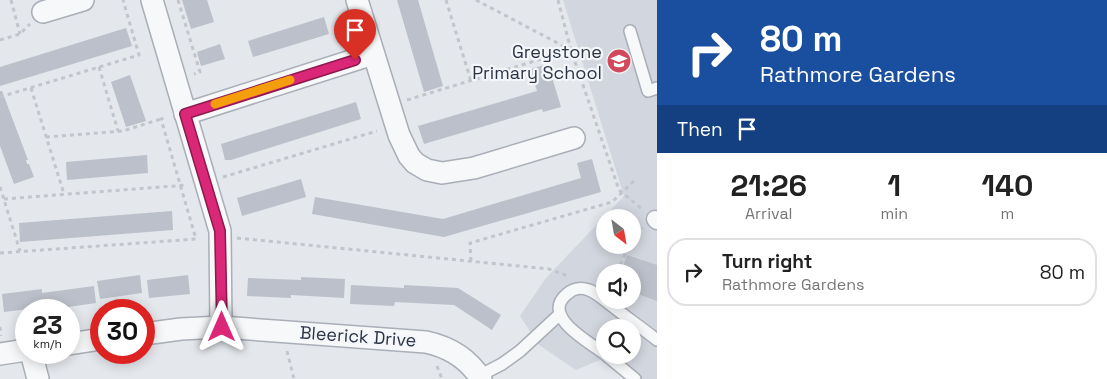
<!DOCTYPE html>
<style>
body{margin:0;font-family:"Space Grotesk",sans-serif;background:#f2f2f2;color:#222;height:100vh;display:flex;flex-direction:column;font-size:19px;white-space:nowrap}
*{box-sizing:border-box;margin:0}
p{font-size:16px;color:#767676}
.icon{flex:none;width:28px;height:28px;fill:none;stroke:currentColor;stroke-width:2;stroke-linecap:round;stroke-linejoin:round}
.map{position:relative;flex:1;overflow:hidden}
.details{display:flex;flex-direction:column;background:#fff;width:450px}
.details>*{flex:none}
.guide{background:#1a4fa0;color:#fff;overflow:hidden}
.needle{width:32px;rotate:149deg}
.tools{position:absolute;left:596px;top:209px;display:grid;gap:10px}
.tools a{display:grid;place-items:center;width:45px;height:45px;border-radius:50%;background:#fff;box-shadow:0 2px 12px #0003;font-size:25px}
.speed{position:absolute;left:15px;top:299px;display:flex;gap:10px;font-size:25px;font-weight:700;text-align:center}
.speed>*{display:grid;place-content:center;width:65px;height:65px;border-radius:50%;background:#fff;box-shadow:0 2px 12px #0003;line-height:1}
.speed small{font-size:12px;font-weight:400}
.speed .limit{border:8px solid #d22;background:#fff;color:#111}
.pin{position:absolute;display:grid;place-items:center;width:42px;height:42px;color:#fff;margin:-51px -21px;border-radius:50% 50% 50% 0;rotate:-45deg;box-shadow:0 0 5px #0007}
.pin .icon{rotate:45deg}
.me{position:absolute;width:55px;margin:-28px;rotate:0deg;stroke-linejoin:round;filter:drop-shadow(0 0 4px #0008)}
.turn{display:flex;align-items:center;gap:18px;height:105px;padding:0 20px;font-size:22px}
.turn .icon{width:65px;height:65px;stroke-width:2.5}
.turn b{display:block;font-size:35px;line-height:42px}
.then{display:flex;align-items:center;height:48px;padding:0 20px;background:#0003;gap:10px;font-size:19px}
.eta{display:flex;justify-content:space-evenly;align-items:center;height:85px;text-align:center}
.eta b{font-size:30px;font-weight:800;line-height:35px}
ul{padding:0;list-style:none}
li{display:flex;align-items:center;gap:15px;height:68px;margin:0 10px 8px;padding:0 10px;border:2px solid #e0e0e0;border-radius:20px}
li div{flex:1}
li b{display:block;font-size:19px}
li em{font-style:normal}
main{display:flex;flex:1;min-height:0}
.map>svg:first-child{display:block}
.built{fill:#d2d6de;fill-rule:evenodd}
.building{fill:#bbc0ca}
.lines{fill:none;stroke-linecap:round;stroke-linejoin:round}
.service-casing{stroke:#a9aeb7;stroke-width:14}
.pedestrian-casing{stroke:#a9aeb7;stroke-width:19}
.minor-casing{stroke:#a9aeb7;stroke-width:24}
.path{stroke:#c2c5cb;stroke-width:3;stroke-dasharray:4 4;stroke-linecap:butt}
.service{stroke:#f7f8fa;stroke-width:11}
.pedestrian{stroke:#f7f8fa;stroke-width:16}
.minor{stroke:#f7f8fa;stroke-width:21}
.route-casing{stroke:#8e194d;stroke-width:12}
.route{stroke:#db2777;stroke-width:9}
.slow{stroke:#f59e0b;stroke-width:9}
.labels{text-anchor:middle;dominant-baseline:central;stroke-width:4.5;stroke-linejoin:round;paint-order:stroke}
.poi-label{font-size:18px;fill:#2b3445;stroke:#f4f6f9;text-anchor:end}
.street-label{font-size:18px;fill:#2b3445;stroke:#f4f6f9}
</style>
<main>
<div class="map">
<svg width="657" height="379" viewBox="0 0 657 379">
<rect width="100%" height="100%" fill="#e4e7ec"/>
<path class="built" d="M 563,0 L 657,0 L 657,379 L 626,379 L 602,359 L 576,370 L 539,345 L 520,316 L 546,278 L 624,196 ZM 605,218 L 632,218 L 632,245 L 605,245 ZM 605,272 L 632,272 L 632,300 L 605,300 ZM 605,328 L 632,328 L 632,355 L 605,355 Z"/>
<g class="building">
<path d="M 182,0 L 207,0 L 214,22 L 191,29 Z"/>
<path d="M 397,0 L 418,0 L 443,86 L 424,92 Z"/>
<path d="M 324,17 L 329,34 L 253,57 L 248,41 Z"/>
<path d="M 126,28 L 132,46 L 0,86 L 0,67 Z"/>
<path d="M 220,44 L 225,59 L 201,66 L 197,52 Z"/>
<path d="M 548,64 L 561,107 L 543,112 L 542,109 L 424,144 L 418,126 L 537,91 L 530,69 Z"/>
<path d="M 130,75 L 146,121 L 126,127 L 111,82 Z"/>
<path d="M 0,91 L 2,91 L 28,160 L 26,160 L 27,164 L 29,164 L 34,177 L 14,184 L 0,146 Z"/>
<path d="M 356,102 L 361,119 L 231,160 L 225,160 L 221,144 Z"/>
<path d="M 147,155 L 148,173 L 67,180 L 66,162 Z"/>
<path d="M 592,159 L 601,192 L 444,237 L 312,214 L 315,197 L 443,219 L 581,178 L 577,163 Z"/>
<path d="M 301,179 L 306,197 L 242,216 L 237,198 Z"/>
<path d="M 172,211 L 173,230 L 20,242 L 19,223 Z"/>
<path d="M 627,255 L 657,265 L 657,301 L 632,292 L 632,272 L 621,272 Z"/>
<path d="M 140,275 L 142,293 L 100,299 L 97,281 Z"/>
<path d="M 188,275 L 190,294 L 149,298 L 147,280 Z"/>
<path d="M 301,277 L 345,279 L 344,298 L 291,295 L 291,298 L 247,296 L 248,278 L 301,280 Z"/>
<path d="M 351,285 L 404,288 L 404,285 L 458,288 L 501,315 L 492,330 L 454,305 L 395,302 L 394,306 L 350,304 Z"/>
<path d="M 94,286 L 96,303 L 54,309 L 53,306 L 4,312 L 2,294 L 42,289 L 42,293 Z"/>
</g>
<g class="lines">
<defs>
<g id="service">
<path d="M 630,31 L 648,91 L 657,88"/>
<path d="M 605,354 C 589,342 540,316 567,294 C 574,288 580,287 589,290 C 597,293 604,300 611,305 C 626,317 642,328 657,340"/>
<path d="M 606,355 L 635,379"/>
<path d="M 479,376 L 502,364 L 520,351 L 560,314"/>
</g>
<path id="pedestrian" d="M 655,219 L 657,221"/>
<g id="minor">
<path d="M 152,0 L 220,231 L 221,327"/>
<path d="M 357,0 L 399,135 L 409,156 L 415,163 L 427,170 L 442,173 L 474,168 L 574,138"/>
<path d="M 43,12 L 83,0"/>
<path d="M 185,114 L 373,54"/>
<path d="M 144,334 L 181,329 L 221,327 L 426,342 C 449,347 468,358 481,379"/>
<path d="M 69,344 L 101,339"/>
<path d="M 31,352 L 38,379"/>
<path d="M 0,354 L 26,350"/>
</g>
</defs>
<use href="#service" class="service-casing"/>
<use href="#pedestrian" class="pedestrian-casing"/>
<use href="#minor" class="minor-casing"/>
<g class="path">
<path d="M 11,0 L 20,34"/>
<path d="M 178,0 L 200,72 L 194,74"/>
<path d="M 446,0 L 471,81"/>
<path d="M 476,0 L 571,50"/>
<path d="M 558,0 L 571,50 L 619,190 L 642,209"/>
<path d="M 0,40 L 20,34 L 30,24"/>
<path d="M 99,67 L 118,131"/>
<path d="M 31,88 L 64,194"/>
<path d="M 0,97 L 139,55 L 123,0"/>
<path d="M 407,100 L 571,50"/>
<path d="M 46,137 L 123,131 L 161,119"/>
<path d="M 223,177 L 377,131"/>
<path d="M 0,187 L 20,251"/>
<path d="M 4,199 L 187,185"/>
<path d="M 237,238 L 549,269 L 568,276"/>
<path d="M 632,241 L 643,228"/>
<path d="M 0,253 L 196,239 L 161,119 L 167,118"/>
<path d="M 471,261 L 470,243 L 612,202 L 634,181"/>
<path d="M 617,272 L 629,245"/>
<path d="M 0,327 L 1,336"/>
<path d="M 287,351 L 294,379"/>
<path d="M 437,366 L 442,379"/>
</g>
<use href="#service" class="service"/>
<use href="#pedestrian" class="pedestrian"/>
<use href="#minor" class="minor"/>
</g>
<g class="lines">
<defs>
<path id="route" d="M 222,327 L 220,231 L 185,114 L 355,60"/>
</defs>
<use href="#route" class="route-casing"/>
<use href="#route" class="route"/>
<path class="slow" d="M 215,104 L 290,80"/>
</g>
<defs>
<symbol id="school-disc" viewBox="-11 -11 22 22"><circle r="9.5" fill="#d1495b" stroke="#f4f6f9"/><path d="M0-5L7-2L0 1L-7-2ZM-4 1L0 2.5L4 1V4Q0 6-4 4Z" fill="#fff"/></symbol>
</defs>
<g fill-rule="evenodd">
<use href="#school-disc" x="605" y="47" width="28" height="28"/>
</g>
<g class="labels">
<g class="poi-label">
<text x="602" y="51">Greystone<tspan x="602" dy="21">Primary School</tspan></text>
</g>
<g class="street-label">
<text transform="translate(358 336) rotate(4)">Bleerick Drive</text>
</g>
</g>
</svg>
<div class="tools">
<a><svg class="needle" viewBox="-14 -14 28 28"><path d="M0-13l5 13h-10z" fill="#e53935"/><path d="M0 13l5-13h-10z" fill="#767676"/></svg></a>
<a><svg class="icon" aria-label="sound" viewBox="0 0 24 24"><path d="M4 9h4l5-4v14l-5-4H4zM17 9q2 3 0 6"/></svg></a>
<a><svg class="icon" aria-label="search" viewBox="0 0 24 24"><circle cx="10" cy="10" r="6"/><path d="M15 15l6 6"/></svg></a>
</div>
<div class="speed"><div>23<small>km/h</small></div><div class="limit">30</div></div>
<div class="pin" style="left:355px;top:60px;background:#d93025"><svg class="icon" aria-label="arrive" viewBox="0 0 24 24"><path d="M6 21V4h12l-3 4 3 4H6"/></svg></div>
<svg class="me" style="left:222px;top:327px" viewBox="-20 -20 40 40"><path d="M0-17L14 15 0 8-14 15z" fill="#db2777" stroke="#fff" stroke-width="4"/></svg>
</div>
<section class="details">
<div class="guide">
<div class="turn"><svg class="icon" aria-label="right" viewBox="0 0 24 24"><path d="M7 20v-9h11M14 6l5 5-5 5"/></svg><div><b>80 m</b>Rathmore Gardens</div></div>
<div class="then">Then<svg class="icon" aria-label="arrive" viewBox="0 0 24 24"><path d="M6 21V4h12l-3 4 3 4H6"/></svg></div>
</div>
<div class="eta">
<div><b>21:26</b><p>Arrival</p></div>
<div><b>1</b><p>min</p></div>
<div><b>140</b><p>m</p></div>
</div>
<ul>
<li><svg class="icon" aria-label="right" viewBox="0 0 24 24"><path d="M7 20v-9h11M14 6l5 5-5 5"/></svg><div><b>Turn right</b><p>Rathmore Gardens</p></div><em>80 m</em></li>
</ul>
</section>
</main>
